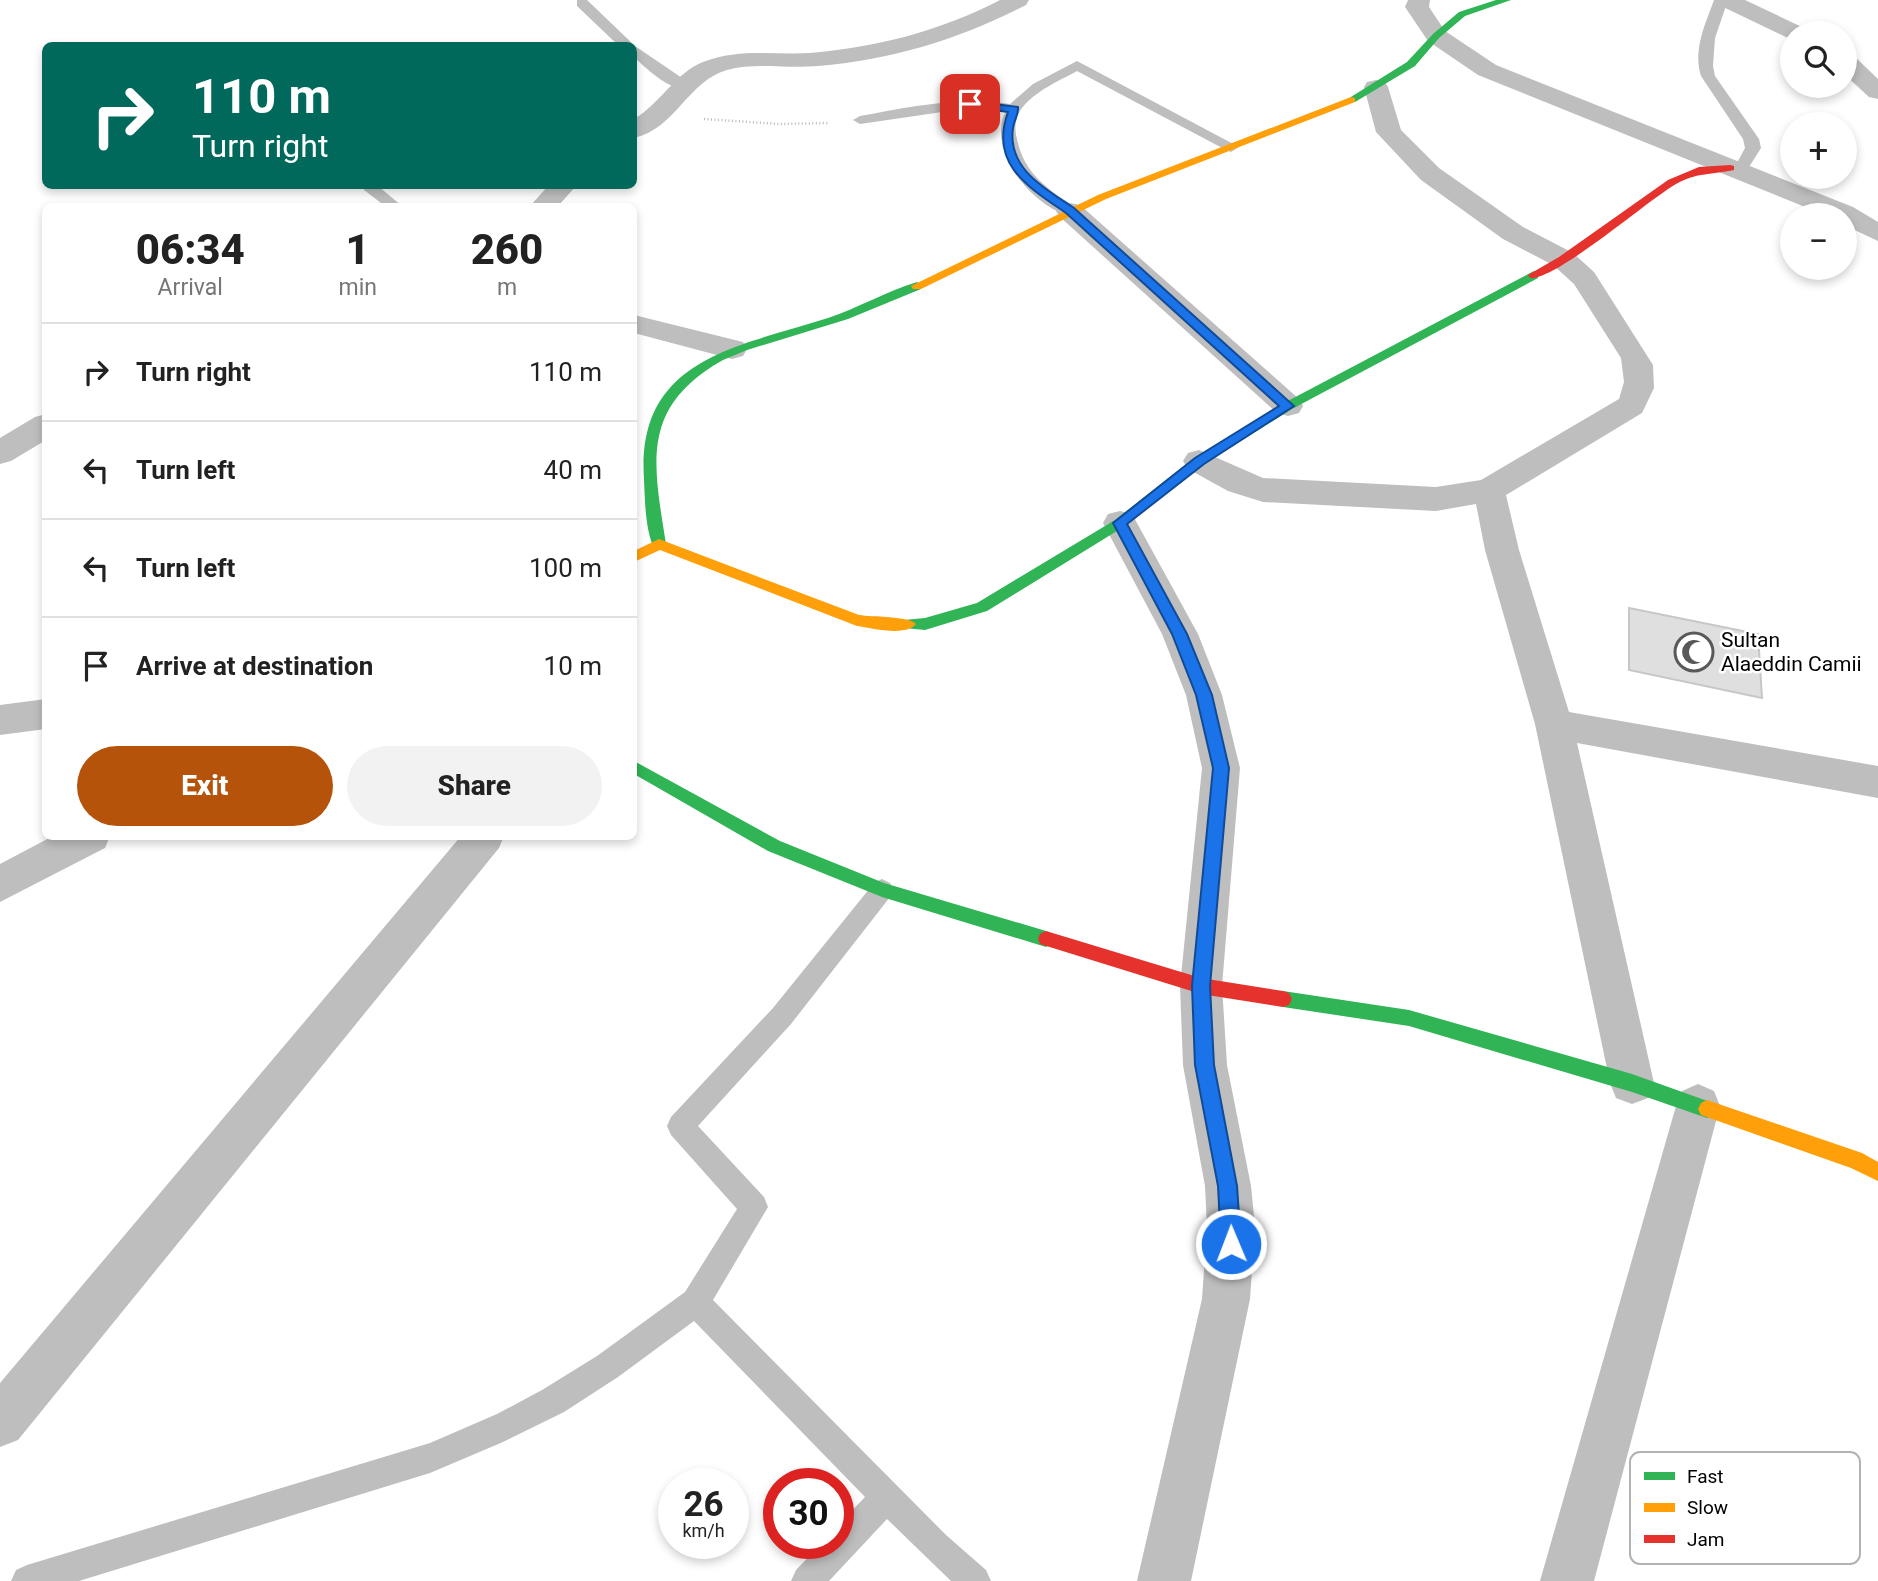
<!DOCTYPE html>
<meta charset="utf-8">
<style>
body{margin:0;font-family:Roboto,sans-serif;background:#f2f2f2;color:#222;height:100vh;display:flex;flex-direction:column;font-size:26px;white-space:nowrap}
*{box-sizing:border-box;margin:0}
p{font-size:23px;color:#767676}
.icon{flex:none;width:38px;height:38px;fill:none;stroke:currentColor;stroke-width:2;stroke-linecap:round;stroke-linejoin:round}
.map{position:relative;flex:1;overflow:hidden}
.panel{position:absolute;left:42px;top:203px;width:595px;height:637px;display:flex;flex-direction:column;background:#fff;border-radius:10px;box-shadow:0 4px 10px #0003}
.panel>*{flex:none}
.hud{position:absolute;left:42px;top:42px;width:595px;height:147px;border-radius:10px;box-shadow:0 4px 10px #0003;background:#00695c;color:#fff;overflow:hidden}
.tools{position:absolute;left:1780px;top:21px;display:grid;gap:14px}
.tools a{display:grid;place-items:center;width:77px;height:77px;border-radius:50%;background:#fff;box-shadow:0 4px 10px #0003;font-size:35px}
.speed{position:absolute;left:658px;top:1468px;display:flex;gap:14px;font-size:35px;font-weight:700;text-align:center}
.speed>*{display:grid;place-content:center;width:91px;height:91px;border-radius:50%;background:#fff;box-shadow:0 4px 10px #0003;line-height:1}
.speed small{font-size:18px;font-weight:400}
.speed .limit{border:10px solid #d22;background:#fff;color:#111}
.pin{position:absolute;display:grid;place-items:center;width:60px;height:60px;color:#fff;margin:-30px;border-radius:14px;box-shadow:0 4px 10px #0006}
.me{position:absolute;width:77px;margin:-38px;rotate:359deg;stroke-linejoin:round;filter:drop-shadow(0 0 5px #0008)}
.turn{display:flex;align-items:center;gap:24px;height:147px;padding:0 35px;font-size:32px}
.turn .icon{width:91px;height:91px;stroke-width:2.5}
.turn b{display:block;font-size:49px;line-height:60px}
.eta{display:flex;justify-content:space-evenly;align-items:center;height:119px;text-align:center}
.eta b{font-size:42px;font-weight:800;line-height:49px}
.button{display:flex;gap:14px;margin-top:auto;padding:14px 35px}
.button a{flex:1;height:80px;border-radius:42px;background:#b45309;color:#fff;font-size:28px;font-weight:800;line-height:80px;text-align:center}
.button a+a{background:#f2f2f2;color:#222}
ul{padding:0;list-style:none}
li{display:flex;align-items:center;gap:21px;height:98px;padding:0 35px;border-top:2px solid #e0e0e0}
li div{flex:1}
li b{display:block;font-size:26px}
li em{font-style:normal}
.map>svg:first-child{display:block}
.building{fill:#dfdfdf;stroke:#c7c7c7;stroke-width:2}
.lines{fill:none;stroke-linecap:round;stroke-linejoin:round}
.path{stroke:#b9b9b9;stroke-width:2.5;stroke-dasharray:1 2.5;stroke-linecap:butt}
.lane{fill:#bebebe;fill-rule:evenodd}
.street{fill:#bebebe;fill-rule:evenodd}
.fast{fill:#30b455;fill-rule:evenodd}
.slow{fill:#ff9f0a;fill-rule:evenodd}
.jam{fill:#e5322d;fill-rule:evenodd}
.route{fill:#1a73e8;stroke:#114b97;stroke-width:2}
.labels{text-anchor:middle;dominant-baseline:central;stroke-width:5;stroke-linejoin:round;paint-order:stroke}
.poi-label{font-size:21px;fill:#000;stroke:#fff;text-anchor:start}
.key{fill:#fff;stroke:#b2b2b2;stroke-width:2}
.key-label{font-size:19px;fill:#000}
</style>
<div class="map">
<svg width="1878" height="1581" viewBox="0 0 1878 1581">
<rect width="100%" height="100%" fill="#fff"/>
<path class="building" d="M 1629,608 L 1758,634 L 1762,698 L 1629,670 Z"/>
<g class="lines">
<path class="path" d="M 704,119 L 780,124 L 828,123"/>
<g class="lane">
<path d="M 577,0 L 587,0 L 635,46 L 688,82 L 690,85 L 688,88 C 670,92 646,68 634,57 L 634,46 L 619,46 L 577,6 Z"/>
<path d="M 1714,0 L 1728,0 L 1715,38 L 1713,66 L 1715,76 L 1759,139 L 1761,148 L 1749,167 L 1730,173 L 1722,168 L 1738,161 L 1745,148 L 1743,139 L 1701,76 C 1693,49 1705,25 1714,0 Z"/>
<path d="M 1077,61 L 1239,147 L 1231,152 L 1226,150 L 1077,71 C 1059,81 1035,91 1022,108 C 1015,117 1014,128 1017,139 C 1024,174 1048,189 1076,208 L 1078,211 L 1070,216 C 1032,206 987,152 1005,112 L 956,110 L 860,124 L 853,120 L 860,116 C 910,107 959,96 1010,104 L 1033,84 Z"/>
<path d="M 363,186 L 378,186 L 402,206 L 385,206 L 364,190 Z"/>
<path d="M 882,879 L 890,883 L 894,890 L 890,897 L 791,1024 L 698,1126 L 764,1197 L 768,1207 L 713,1300 L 946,1535 L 986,1570 L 991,1581 L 951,1581 L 887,1519 L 829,1581 L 791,1581 L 796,1570 L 821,1544 L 838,1544 L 838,1525 L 865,1497 L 694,1321 L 618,1377 L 564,1412 L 503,1442 L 430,1473 L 79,1581 L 11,1581 L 16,1570 L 27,1565 L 430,1443 L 497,1414 L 542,1390 L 597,1356 L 685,1292 L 737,1209 L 671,1135 L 667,1126 L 671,1117 L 773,1008 L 874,883 Z"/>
</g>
<g class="street">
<path d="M 1000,0 L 1029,0 L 1026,5 C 960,39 892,60 818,66 C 788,69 755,62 727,70 C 688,81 675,129 634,138 L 634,119 C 660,104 675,73 703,62 C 738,48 774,55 810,53 C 878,47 940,31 1000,0 Z"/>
<path d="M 1408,0 L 1430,0 L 1429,7 L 1445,31 L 1496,65 L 1853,207 L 1878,222 L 1878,241 L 1844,225 L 1844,215 L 1825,215 L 1478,75 L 1428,41 L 1405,7 Z"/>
<path d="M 1716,0 L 1745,0 L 1804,28 L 1808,33 L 1792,33 L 1792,39 L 1788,38 L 1719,5 Z"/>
<path d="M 1844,53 L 1853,55 L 1878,79 L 1878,99 L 1869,97 L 1844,74 Z"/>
<path d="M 1376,80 L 1385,82 L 1388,87 L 1401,130 L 1439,168 L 1523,227 L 1573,253 L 1594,272 L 1653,365 L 1654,388 L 1642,413 L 1506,495 L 1519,550 L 1569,712 L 1878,766 L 1878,798 L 1577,743 L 1654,1083 L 1648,1098 L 1632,1104 L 1616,1098 L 1610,1083 L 1535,724 L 1485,550 L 1476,504 L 1436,511 L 1263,502 L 1228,491 L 1188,469 L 1183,461 L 1188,453 L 1199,450 L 1263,478 L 1436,487 L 1481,480 L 1619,399 L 1624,382 L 1621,358 L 1574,284 L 1553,265 L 1503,239 L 1421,180 L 1376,132 L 1364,87 L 1367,82 Z"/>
<path d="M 548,186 L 576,186 L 558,206 L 530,206 Z"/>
<path d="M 1070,203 L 1080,205 L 1299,399 L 1303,406 L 1299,413 L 1288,416 L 1277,413 L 1060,217 L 1056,211 L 1060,205 Z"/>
<path d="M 634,315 L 743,342 L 747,349 L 743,356 L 732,359 L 634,333 Z"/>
<path d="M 46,414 L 46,440 L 11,461 L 0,464 L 0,438 L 35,417 Z"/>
<path d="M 1120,511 L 1132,514 L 1198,634 L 1222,695 L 1240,768 L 1222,986 L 1227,1065 L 1251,1186 L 1255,1226 L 1250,1299 L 1191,1581 L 1137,1581 L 1202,1299 L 1207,1226 L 1205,1186 L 1183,1065 L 1180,986 L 1202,768 L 1186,695 L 1162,634 L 1103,523 L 1108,514 Z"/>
<path d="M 46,699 L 46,729 L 0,735 L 0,705 Z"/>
<path d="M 53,836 L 110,836 L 105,848 L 0,902 L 0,864 Z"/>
<path d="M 461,836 L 504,836 L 499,848 L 18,1440 L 0,1447 L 0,1383 Z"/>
<path d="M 1698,1084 L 1714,1091 L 1720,1106 L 1594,1581 L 1540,1581 L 1676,1106 L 1682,1091 Z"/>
</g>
<g class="fast">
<path d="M 1496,0 L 1511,0 L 1465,16 L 1439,38 L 1415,66 L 1355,102 L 1346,100 L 1407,62 L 1433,34 L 1459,12 Z"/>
<path d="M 1534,271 L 1538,272 L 1538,278 L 1292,409 L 1204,464 L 1125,526 L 987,611 L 925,630 L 904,628 L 902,624 L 904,620 L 925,618 L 977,603 L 1115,520 L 1194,458 L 1284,403 Z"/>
<path d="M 917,282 L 923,286 L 921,289 L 848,319 L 747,350 L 723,360 C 640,407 653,462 666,544 L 664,548 L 654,548 C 645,529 645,500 644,479 C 636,358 738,347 828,318 C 858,308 887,291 917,282 Z"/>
<path d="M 634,761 L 780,841 L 884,883 L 1046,931 L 1052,934 L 1054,939 L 1052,944 L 1046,947 L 882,897 L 768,851 L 634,774 Z"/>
<path d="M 1283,991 L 1409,1010 L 1632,1074 L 1713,1103 L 1716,1109 L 1713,1115 L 1707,1118 L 1632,1092 L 1409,1026 L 1283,1007 L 1277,1005 L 1274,999 L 1277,993 Z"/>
</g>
<g class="slow">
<path d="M 1351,97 L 1355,98 L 1355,102 L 1106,199 L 921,289 L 913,289 L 911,286 L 1098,195 Z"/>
<path d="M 659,539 L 859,615 C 872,617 909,616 916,624 C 905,637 872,628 857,626 L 660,550 L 634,562 L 634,551 Z"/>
<path d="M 1707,1100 L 1862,1153 L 1878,1162 L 1878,1181 L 1851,1168 L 1701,1115 L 1698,1109 L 1701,1103 Z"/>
</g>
<g class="jam">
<path d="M 1730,165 L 1734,166 L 1734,170 C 1712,175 1697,172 1676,184 C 1648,200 1555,281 1530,278 L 1528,275 L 1559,257 L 1668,180 L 1699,167 Z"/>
<path d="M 1046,931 L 1201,978 L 1283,991 L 1289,993 L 1292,999 L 1289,1005 L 1283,1007 L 1201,994 L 1040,944 L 1038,939 L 1040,934 Z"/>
</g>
</g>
<path class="route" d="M 970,101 L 1018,107 C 1019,114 1014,120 1013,128 C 1007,169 1046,189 1074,208 L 1294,406 L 1204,464 L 1127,524 L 1187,634 L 1212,695 L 1229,768 L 1210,986 L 1214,1065 L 1237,1186 L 1241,1244 L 1238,1251 L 1231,1254 L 1224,1251 L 1221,1244 L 1218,1186 L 1195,1065 L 1192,986 L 1213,768 L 1196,695 L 1172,634 L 1113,523 L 1195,458 L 1279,406 L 1066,213 C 1028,187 989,164 1008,112 L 967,106 L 965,104 Z"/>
<defs>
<symbol id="mosque-ring" viewBox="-11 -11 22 22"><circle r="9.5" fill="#fff" stroke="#595959" stroke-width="1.5"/><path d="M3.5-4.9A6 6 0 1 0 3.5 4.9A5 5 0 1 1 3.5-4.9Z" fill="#595959"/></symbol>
</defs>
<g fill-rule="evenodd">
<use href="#mosque-ring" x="1672" y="630" width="44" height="44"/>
</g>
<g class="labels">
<g class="poi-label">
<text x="1721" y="640">Sultan<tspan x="1721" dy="24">Alaeddin Camii</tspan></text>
</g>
</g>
<rect x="1630" y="1452" width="230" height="112" rx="10" class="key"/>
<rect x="1644" y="1472" width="31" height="8" fill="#30b455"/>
<rect x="1644" y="1503" width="31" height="9" fill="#ff9f0a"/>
<rect x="1644" y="1535" width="31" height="8" fill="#e5322d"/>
<g class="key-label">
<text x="1687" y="1483">Fast</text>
<text x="1687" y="1514">Slow</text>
<text x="1687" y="1546">Jam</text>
</g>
</svg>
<div class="tools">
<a><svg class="icon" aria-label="search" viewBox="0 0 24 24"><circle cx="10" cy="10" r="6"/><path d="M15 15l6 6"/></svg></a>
<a>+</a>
<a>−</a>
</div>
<div class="speed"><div>26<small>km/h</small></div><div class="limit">30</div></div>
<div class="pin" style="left:970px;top:104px;background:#d93025"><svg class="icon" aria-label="arrive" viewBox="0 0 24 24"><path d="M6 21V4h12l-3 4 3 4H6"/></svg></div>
<svg class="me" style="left:1231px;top:1244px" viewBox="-20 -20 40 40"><circle r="17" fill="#1a73e8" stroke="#fff" stroke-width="3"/><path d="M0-11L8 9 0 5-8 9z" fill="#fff"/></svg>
<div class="hud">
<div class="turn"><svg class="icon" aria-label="right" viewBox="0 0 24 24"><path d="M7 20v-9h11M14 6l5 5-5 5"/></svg><div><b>110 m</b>Turn right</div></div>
</div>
<section class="panel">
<div class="eta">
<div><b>06:34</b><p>Arrival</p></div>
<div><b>1</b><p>min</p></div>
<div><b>260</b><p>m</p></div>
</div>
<ul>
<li><svg class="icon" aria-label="right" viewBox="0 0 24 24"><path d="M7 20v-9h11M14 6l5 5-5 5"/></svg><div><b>Turn right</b></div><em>110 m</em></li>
<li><svg class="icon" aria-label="left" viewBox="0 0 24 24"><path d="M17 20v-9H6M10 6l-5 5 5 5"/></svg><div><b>Turn left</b></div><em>40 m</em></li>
<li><svg class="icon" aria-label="left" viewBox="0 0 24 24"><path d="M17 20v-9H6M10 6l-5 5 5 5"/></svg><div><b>Turn left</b></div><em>100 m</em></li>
<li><svg class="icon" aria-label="arrive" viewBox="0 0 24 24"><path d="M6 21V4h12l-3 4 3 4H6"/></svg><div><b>Arrive at destination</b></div><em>10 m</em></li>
</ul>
<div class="button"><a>Exit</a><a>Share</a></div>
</section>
</div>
